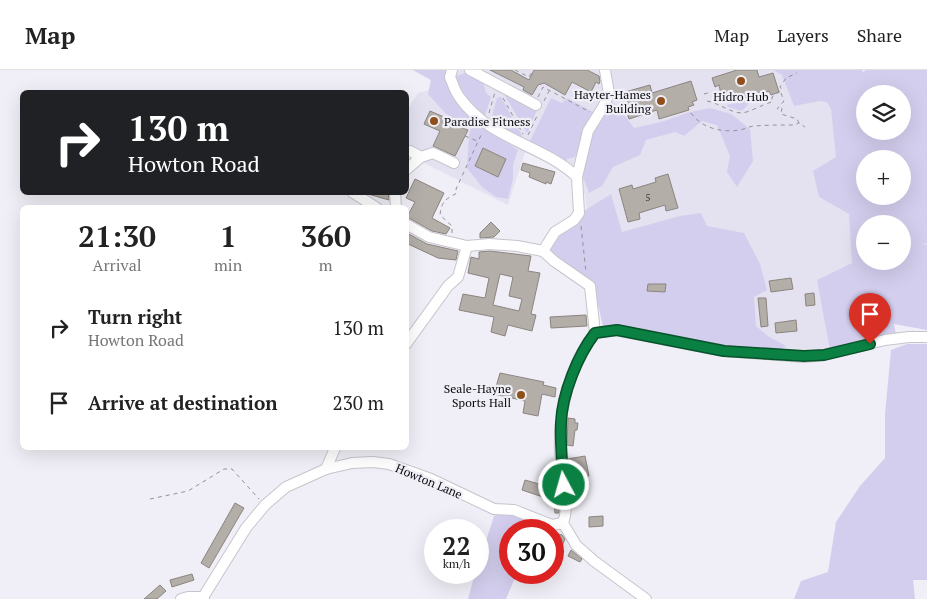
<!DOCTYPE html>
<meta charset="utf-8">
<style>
body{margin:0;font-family:"PT Serif",serif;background:#f6f6f6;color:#222;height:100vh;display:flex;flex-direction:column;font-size:19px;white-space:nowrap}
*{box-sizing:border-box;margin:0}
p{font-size:16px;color:#767676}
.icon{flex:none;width:28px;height:28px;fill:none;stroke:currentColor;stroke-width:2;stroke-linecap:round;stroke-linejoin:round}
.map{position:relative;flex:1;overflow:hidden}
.details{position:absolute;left:20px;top:135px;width:389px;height:245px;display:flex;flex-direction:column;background:#fff;border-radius:8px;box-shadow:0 5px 20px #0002}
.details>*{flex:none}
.banner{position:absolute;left:20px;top:20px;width:389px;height:105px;border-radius:8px;box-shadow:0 5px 20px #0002;background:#202124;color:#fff;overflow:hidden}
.fabs{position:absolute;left:856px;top:15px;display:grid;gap:10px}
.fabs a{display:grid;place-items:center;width:55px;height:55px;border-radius:50%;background:#fff;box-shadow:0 5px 20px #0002;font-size:25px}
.speed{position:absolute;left:424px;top:449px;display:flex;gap:10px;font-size:25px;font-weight:700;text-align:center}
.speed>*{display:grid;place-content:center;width:65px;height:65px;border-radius:50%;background:#fff;box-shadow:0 5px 20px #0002;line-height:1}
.speed small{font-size:12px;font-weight:400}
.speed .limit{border:8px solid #d22;background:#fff;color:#111}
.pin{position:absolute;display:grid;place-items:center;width:42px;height:42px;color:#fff;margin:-51px -21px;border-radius:50% 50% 50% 0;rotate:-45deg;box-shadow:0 0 5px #0007}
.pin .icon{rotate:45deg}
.me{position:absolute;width:55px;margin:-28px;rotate:354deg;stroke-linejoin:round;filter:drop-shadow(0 0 4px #0008)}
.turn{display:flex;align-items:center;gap:18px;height:105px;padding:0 25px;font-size:22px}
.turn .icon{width:65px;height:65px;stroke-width:2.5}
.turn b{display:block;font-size:35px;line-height:42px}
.eta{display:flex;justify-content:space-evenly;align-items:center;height:85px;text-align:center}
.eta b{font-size:30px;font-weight:800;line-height:35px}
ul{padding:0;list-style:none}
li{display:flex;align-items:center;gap:15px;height:75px;padding:0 25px}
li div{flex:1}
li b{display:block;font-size:19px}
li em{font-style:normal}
header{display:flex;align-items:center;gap:30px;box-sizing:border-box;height:70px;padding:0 25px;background:#fff;border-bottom:1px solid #e0e0e0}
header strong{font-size:24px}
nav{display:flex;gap:28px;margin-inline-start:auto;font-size:18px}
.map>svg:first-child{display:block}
.built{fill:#e4e2f0}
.green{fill:#d4ceee;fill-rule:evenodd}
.building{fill:#b4aea9;stroke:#8b8480;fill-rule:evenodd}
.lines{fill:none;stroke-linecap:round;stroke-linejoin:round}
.minor-casing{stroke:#c6c5cc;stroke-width:12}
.path{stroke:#939197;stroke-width:1;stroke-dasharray:4 4;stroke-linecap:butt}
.minor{stroke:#fff;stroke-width:10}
.route-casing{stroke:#07532c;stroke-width:12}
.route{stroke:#0b8043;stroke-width:9}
.poi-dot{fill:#8f4f1a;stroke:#f0eef6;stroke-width:2}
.labels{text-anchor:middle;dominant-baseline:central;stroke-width:4.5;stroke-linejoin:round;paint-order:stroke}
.number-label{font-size:10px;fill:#353434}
.poi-label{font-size:12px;fill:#0b0b0d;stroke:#f0eef6;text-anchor:end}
.street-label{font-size:12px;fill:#0b0b0d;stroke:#f0eef6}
</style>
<header>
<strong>Map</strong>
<nav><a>Map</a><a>Layers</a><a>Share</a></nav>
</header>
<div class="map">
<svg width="927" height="529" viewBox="0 0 927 529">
<rect width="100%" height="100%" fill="#f0eef6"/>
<path class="built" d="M 413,0 L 862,0 L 865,89 L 865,191 L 894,254 L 896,265 L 830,280 L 726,276 L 592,197 L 585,125 L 569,103 L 525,82 L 508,135 L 406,84 L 406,42 L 418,23 L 429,20 L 431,10 Z"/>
<g class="green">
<path d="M 413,0 L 448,0 L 445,7 L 452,26 L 474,51 L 518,80 L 513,95 L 513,109 L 508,129 L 496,127 L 482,117 L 467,98 L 469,66 L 471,58 L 446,44 L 428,24 L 431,10 Z"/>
<path d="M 773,0 L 862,0 L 863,2 L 866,0 L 927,0 L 927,174 L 922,173 L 927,175 L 927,260 L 894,254 L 896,265 L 830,280 L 817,210 L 852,193 L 849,144 L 819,127 L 813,101 L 836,87 L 831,39 L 827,32 L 820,31 L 794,36 L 782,5 ZM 865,24 L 902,24 L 902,61 L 865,61 ZM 865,89 L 902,89 L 902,126 L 865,126 ZM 865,154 L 902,154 L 902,191 L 865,191 Z"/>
<path d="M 465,3 L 483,12 L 486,23 L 491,27 L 484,49 L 461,24 L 453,7 Z"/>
<path d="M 507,23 L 537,40 L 527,63 L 505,26 Z"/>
<path d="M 501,27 L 524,69 L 490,53 L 497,28 Z"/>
<path d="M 551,28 L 562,33 L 567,28 L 595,43 L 585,58 L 575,87 L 567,89 L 566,94 L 528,75 Z"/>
<path d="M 750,28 L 751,31 L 742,41 L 728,37 L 727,35 Z"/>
<path d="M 610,32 L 617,35 L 634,58 L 661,52 L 690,42 L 710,38 L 731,44 L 750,59 L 753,91 L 737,117 L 727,102 L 730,86 L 717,55 L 702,51 L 684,66 L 675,62 L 646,70 L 640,85 L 613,97 L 602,116 L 589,123 L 581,102 L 591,61 Z"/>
<path d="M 611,124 L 622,162 L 680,146 L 701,143 L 707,156 L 744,163 L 760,194 L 767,220 L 754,227 L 756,256 L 768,266 L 786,276 L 778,281 L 725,278 L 603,257 L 593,211 L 557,188 L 549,181 L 550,174 L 556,164 L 576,152 L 584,141 Z"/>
<path d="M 907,274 L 927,274 L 927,510 L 913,510 L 915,529 L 794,529 L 801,511 L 828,502 L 836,452 L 860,416 L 885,388 L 885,344 L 891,280 Z"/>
<path d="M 502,443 L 514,444 L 539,454 L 536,460 L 510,460 L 510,502 L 517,503 L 506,529 L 468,529 L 475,503 L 478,502 L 478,496 L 494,446 Z"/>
</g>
<g class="building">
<path d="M 490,0 L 511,0 L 529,10 L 534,0 L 587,0 L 599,6 L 600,11 L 599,14 L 596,12 L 591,22 L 572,12 L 565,25 L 544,13 L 538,15 L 532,25 L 523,20 L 524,17 Z"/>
<path d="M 737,0 L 757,0 L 759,7 L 773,3 L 779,22 L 771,25 L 769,21 L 740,29 L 739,26 L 733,28 L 732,25 L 722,28 L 719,15 L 715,17 L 712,8 Z"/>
<path d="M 691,11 L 697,30 L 692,32 L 694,35 L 688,37 L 689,40 L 659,49 L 657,40 L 629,49 L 624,34 L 628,33 L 625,22 L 650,15 L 652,23 Z"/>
<path d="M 430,41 L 444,47 L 443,50 L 468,60 L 455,86 L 433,76 L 440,61 L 424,54 Z"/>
<path d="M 483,78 L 506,89 L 498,107 L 475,96 Z"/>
<path d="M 523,93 L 555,102 L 551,114 L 546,112 L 546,114 L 529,107 L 530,103 L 521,100 Z"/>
<path d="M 668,104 L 678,138 L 666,141 L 665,135 L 639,143 L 640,149 L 628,152 L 619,119 L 632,115 L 633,119 L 656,112 L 655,108 Z"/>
<path d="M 415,109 L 444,123 L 432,148 L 450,158 L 446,164 L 432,161 L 407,147 L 415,132 L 406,128 Z"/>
<path d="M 368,122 L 388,122 L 389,130 L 368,124 Z"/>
<path d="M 491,152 L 500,161 L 494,167 L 480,168 L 480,163 Z"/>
<path d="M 407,163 L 427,174 L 458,181 L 456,190 L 438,188 L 406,173 Z"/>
<path d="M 490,181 L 531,186 L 528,201 L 540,203 L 531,244 L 536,245 L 532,261 L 508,255 L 505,266 L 491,262 L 494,247 L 459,240 L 463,224 L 485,228 L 489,208 L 468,203 L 471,187 L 479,189 L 479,182 ZM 500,204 L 513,207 L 509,226 L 522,229 L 519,241 L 493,235 Z"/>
<path d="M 791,208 L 793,219 L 771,222 L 769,211 Z"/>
<path d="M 648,214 L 666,214 L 665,222 L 647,221 Z"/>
<path d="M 814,223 L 815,235 L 806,236 L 805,224 Z"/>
<path d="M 758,228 L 766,228 L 768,256 L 761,257 Z"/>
<path d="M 586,245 L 587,256 L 551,258 L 550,247 Z"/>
<path d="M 796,250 L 797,261 L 776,263 L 775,253 Z"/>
<path d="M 500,303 L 544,312 L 543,315 L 556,318 L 555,327 L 542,324 L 538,346 L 523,343 L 525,331 L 494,324 Z"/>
<path d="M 568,348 L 575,349 L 575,353 L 578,353 L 577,360 L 575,360 L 573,376 L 567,375 Z"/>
<path d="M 585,386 L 589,406 L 583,407 L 581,401 L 570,403 L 568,389 Z"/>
<path d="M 525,410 L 546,416 L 543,427 L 522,420 Z"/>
<path d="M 554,430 L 559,430 L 559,443 L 555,443 Z"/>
<path d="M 235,433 L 244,438 L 209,498 L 201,493 Z"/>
<path d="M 603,446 L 603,456 L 589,457 L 589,447 Z"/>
<path d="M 552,462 L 562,465 L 565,469 L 561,478 L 552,475 Z"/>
<path d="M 571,480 L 582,489 L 580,492 L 568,486 Z"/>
<path d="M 192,504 L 194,510 L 172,517 L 170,510 Z"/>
<path d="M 160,515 L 166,521 L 157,529 L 144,529 Z"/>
</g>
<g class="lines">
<defs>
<g id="minor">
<path d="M 452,0 L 450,7 C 453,14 455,22 460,28 C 490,70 542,74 577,107"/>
<path d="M 470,0 L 536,35"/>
<path d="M 410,81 L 421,87"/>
<path d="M 406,100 L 421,87 L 433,83 L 454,93"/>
<path d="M 352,122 L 377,138"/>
<path d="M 395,122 L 396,138"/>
<path d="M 406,154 L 429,167 L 467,176 L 490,174 L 517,176 L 543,181"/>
<path d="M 595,263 L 590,216 L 554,191 L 543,181 L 555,162 L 574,150 L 579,143 L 577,107 L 588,61 L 603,37 L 609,24 L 605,0"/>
<path d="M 406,274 L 448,216 L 458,207 L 467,176"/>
<path d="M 326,399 L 335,378"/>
<path d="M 181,529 L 188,527 L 204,527"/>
<path d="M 202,529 L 246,458 L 265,435 L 286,417 L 326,399 L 352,393 L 373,392 L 389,394 L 431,409 L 494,439 L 514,440 L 552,455 L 563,453"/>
<path d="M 646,529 L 594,491 L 576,475 L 563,453 C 571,431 562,404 560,381 C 558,341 570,294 595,263 L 617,260 L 724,281 L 804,287 L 824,285 L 885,270 L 909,267 L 927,267"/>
</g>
</defs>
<use href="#minor" class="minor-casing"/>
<g class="path">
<path d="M 515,0 L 529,7 L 533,0"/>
<path d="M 781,23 L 784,31 L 777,39 L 782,38 L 781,44 L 797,49 L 799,53 L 805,57"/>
<path d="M 704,24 L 720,20"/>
<path d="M 538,27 L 543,17 L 590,42"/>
<path d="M 503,28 L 523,64"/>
<path d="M 544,31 L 549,21"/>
<path d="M 707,31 C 719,33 729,42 741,43 C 749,43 763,34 772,32 L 772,27 L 782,20 L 780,17 L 786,8 L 797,3"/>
<path d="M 489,43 L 495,22"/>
<path d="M 691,43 C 701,58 722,63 740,60 C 745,59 750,56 755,56 C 768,55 781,55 794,55 L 799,53"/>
<path d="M 528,65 L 538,44"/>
<path d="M 465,66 L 477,71"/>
<path d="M 581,156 L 586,202"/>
<path d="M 452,163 L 452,156 L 440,145 C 442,130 445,130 457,123 L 456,119 L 482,63"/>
<path d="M 150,429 L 188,421 L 224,399 L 232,399 L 259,429"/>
</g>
<use href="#minor" class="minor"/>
</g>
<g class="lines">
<defs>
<path id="route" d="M 564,415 C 562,394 560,374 561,353 C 562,324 578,285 595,263 L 617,260 L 724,281 L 804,286 L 824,285 L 870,274"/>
</defs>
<use href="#route" class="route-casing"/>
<use href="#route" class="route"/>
</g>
<g class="poi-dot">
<circle cx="741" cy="11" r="5"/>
<circle cx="661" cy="31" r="5"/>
<circle cx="434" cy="51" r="5"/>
<circle cx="521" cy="325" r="5"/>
</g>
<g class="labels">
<g class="number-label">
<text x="648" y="127">5</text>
</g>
<g class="poi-label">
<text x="651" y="24">Hayter-Hames<tspan x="651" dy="14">Building</tspan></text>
<text x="741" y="26" text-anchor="middle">Hidro Hub</text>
<text x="444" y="51" text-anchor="start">Paradise Fitness</text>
<text x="511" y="318">Seale-Hayne<tspan x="511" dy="14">Sports Hall</tspan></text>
</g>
<g class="street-label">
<text transform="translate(429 411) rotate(23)">Howton Lane</text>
</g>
</g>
</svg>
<div class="fabs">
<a><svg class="icon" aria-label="layers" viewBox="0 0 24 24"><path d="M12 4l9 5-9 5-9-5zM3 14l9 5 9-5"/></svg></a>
<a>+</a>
<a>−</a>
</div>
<div class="speed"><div>22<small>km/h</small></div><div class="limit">30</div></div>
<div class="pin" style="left:870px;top:274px;background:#d93025"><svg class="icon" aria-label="arrive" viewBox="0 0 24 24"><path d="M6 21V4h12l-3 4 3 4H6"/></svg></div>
<svg class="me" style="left:564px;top:415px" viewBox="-20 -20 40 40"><circle r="17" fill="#0b8043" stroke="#fff" stroke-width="3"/><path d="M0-11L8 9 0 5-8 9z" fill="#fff"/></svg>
<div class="banner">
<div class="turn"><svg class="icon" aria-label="right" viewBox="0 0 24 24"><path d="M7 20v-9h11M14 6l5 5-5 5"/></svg><div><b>130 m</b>Howton Road</div></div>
</div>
<section class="details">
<div class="eta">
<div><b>21:30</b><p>Arrival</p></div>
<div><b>1</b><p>min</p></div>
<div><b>360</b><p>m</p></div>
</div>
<ul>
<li><svg class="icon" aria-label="right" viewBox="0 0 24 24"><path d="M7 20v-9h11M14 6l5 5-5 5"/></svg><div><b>Turn right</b><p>Howton Road</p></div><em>130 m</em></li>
<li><svg class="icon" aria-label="arrive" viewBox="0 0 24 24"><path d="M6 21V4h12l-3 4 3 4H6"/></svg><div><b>Arrive at destination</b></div><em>230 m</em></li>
</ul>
</section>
</div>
